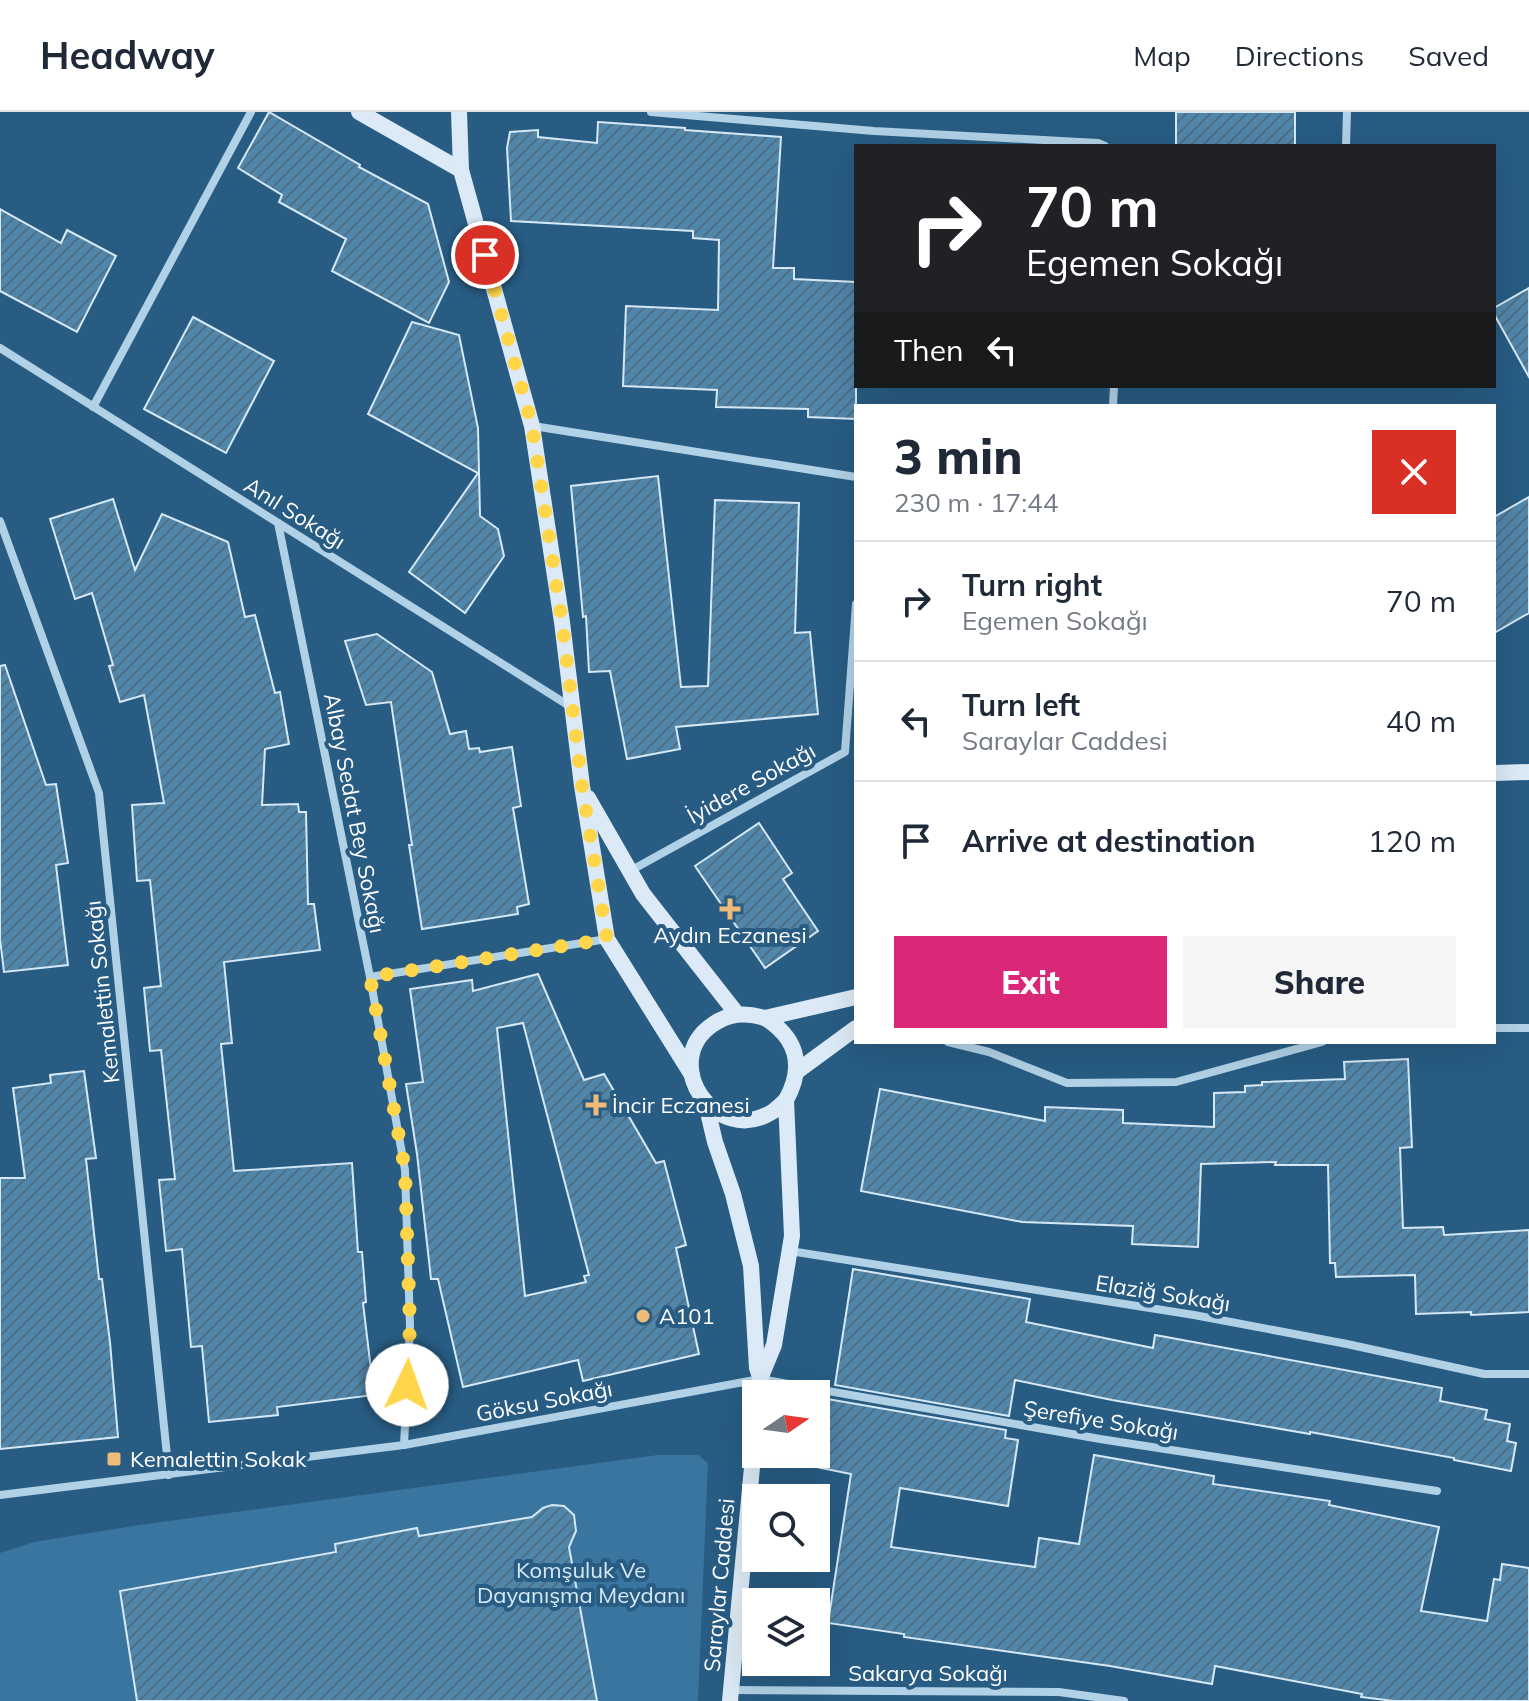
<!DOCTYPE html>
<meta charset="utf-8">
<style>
body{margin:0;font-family:Mulish,sans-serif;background:#f6f6f7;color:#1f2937;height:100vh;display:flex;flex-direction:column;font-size:30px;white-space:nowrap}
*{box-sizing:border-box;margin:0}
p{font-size:26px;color:#747a83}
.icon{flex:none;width:44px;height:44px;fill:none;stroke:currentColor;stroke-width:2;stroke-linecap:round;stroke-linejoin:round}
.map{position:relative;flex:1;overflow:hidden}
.sheet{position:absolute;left:854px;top:292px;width:642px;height:640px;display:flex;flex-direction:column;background:#fff;border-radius:0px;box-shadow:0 8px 32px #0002}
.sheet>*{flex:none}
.hud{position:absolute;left:854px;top:32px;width:642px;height:244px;border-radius:0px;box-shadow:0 8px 32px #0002;background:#202124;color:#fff;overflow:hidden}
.needle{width:52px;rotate:77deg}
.fabs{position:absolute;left:742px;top:1268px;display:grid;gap:16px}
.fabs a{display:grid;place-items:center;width:88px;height:88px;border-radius:0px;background:#fff;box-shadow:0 8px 32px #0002;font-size:40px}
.pin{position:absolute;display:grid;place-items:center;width:68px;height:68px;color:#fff;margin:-34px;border:4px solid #fff;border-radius:50%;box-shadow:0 2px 8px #0007}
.me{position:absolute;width:88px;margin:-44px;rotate:3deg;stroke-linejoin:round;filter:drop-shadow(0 0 6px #0008)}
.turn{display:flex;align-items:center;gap:28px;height:168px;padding:0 40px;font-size:36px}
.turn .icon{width:104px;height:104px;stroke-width:2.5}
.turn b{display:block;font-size:56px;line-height:68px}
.then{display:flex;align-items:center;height:76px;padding:0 40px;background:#0003;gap:16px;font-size:30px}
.round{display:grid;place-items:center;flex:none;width:84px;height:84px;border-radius:0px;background:#f6f6f7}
.overview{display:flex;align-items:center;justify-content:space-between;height:136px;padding:0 40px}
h1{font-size:48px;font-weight:800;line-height:60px}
.cta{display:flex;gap:16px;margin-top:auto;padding:16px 40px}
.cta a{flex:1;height:92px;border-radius:0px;background:#db2777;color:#fff;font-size:32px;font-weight:800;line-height:92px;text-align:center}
.cta a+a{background:#f6f6f7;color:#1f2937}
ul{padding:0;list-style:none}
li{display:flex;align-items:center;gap:24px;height:120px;padding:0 40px;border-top:2px solid #e0e1e3}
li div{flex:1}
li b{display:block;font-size:30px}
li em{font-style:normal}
header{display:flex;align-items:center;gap:48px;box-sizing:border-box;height:112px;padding:0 40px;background:#fff;border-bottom:2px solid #e0e1e3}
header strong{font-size:38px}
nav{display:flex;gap:44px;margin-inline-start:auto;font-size:28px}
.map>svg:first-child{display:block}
.park{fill:#39759e}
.building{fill:url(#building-hatch);stroke:#d5e8f5;stroke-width:2;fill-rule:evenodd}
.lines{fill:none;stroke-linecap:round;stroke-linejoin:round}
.street{stroke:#b1d1e6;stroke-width:8}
.secondary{stroke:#dbeaf6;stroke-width:16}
.route{stroke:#ffd54a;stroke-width:14;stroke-dasharray:0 25.2}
.poi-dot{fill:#eebb78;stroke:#285c83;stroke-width:3}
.labels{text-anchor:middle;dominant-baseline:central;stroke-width:8;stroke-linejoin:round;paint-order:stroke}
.street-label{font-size:22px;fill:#fff;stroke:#285c83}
.poi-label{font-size:22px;fill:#fff;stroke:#285c83;text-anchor:start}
.park-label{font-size:22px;fill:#d5e8f5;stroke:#285c83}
</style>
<header>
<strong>Headway</strong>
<nav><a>Map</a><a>Directions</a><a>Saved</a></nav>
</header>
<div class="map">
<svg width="1529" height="1589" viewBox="0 0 1529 1589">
<defs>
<pattern id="building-hatch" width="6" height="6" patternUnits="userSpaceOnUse" patternTransform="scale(2)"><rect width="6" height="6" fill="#5186ab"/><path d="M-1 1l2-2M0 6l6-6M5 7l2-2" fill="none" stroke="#4f6f85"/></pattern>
</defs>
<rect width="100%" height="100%" fill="#285c83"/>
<path class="park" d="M 658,1343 L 698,1343 L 708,1351 L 698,1589 L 0,1589 L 0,1441 L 34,1430 L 139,1413 Z"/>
<g class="building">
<path d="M 269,0 L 360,53 L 359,55 L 428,92 L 449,170 L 429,211 L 332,159 L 346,127 L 279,90 L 282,83 L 238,56 Z"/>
<rect x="1176" y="0" width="119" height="34"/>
<path d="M 598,10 L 685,16 L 685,18 L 781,25 L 773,156 L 794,156 L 794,167 L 856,170 L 856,307 L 808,305 L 808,297 L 716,295 L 717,278 L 623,274 L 626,194 L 718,198 L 719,128 L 693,126 L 693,119 L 511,109 L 507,36 L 510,20 L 538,18 L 538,25 L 597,31 Z"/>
<path d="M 0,97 L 61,131 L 67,118 L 116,144 L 77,220 L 0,179 Z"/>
<path d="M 1529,176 L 1529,265 L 1494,202 L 1494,196 Z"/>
<path d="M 193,205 L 274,249 L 226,341 L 144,297 Z"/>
<path d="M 412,210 L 459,223 L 478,316 L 480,404 L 498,417 L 504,444 L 465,501 L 409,460 L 478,361 L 368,302 Z"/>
<path d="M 658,364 L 681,575 L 708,574 L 715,388 L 799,391 L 795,521 L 810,520 L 818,602 L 676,615 L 680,637 L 627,647 L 610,559 L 589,560 L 586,504 L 583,505 L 571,374 Z"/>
<path d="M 1529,385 L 1529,501 L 1494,521 L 1494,405 Z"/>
<path d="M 113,387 L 135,458 L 162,402 L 228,430 L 245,505 L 255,503 L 275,581 L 280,580 L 289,632 L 265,637 L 262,693 L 298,692 L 299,700 L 306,700 L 308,792 L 314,792 L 320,838 L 224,850 L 232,931 L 221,932 L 234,1059 L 352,1051 L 358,1140 L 362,1140 L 366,1190 L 363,1191 L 374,1283 L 277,1295 L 278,1303 L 209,1310 L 202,1234 L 191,1235 L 182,1137 L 166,1139 L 159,1068 L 175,1067 L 161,938 L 150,939 L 144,876 L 161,874 L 150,768 L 137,769 L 132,693 L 164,691 L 144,583 L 120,590 L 109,554 L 113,553 L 92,481 L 75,487 L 50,407 Z"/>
<path d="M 377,522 L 432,560 L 450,622 L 466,619 L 469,637 L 479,636 L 480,640 L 512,635 L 521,694 L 513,696 L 529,792 L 517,795 L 518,802 L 422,817 L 409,733 L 412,733 L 391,590 L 366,593 L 345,529 Z"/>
<path d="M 5,553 L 46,673 L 56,672 L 68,751 L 56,753 L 68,853 L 4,860 L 0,827 L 0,554 Z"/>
<path d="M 759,711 L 792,761 L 783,767 L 818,819 L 765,856 L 695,754 Z"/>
<path d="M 538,862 L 584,968 L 604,962 L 656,1051 L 664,1049 L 686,1133 L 676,1136 L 699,1242 L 583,1269 L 578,1248 L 463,1275 L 438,1167 L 431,1167 L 417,1042 L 406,972 L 423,970 L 410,877 L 472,868 L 473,879 ZM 523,911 L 589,1163 L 584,1164 L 586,1170 L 525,1184 L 497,916 Z"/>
<path d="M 1408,947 L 1412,1035 L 1400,1036 L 1403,1116 L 1443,1115 L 1444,1123 L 1529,1118 L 1529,1200 L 1471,1203 L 1471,1200 L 1416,1202 L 1415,1163 L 1336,1165 L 1335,1151 L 1330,1151 L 1328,1053 L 1275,1053 L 1276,1050 L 1201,1052 L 1198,1135 L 1132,1132 L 1133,1114 L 1022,1110 L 861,1079 L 880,977 L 1045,1009 L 1045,995 L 1123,998 L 1123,1011 L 1214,1015 L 1214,981 L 1245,980 L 1245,974 L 1262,973 L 1262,970 L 1345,967 L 1344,950 Z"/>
<path d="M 84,959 L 96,1046 L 86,1047 L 99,1167 L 102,1167 L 110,1230 L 118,1325 L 0,1337 L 0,1066 L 25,1066 L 13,976 L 51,971 L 50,963 Z"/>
<path d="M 853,1157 L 1030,1187 L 1026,1210 L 1153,1236 L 1155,1223 L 1442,1276 L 1440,1289 L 1487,1298 L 1485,1307 L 1510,1312 L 1507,1329 L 1516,1331 L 1511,1359 L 1454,1348 L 1454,1346 L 1310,1320 L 1310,1322 L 1112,1288 L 1015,1268 L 1009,1304 L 835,1273 Z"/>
<path d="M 816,1285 L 1006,1318 L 1005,1326 L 1018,1328 L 1008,1394 L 900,1376 L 891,1435 L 1035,1455 L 1039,1426 L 1079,1432 L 1094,1343 L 1214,1364 L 1213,1372 L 1330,1389 L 1329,1393 L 1439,1415 L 1421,1499 L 1487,1509 L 1494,1467 L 1500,1468 L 1502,1452 L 1529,1456 L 1529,1589 L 1394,1589 L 1361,1585 L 1362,1582 L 1215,1554 L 1212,1572 L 1110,1554 L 904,1525 L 904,1522 L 828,1511 L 851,1362 L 816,1355 Z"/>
<path d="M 552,1393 L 564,1394 L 574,1403 L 576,1419 L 569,1435 L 597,1589 L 137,1589 L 120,1479 L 336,1440 L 335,1432 L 417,1416 L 419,1424 L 532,1405 L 543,1396 Z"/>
</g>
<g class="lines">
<g class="street">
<path d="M 651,0 L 874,19 L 1098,31 L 1105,34"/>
<path d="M 1346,34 L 1347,0"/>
<path d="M 0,236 L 571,595"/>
<path d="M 1113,294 L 1114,274"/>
<path d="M 93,295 L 251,0"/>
<path d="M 533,314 L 856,365"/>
<path d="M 0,409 L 99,681 L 169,1363"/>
<path d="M 278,411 L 370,865 L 405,1058 L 410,1214 L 404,1333"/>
<path d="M 630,759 L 845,640 L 856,492"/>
<path d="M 370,865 L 607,827"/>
<path d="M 1494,916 L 1529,916"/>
<path d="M 948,930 L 989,940 L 1067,971 L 1176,970 L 1322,930"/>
<path d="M 790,1139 L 1194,1203 L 1347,1232 L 1484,1262 L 1529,1262"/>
<path d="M 0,1383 L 404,1333 L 760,1267 L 1100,1327 L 1437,1379"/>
<path d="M 731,1578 L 1059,1580 L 1124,1589"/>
</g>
<g class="secondary">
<path d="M 359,0 L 461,58"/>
<path d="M 459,0 L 461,58 L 532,314 L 562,510 L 582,674 L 607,827 L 692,963"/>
<path d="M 1494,661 L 1529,660"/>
<path d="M 588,686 L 643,782 L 737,902"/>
<path d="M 796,960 L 856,916"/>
<path d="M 786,988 C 782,992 777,997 772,1000 C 715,1035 659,950 712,913 C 729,901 745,900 765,906 L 856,885"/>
<path d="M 706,992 L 715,1030 L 733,1082 L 751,1154 L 757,1256 L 760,1265"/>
<path d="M 759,1282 L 760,1267 L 774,1233 L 792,1124 L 786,988 C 805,954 797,926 765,906"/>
<path d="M 730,1589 L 756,1313"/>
</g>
</g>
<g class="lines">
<path class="route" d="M 407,1273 L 410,1214 L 405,1058 L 370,865 L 607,827 L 582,674 L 562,510 L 532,314 L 485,143"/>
</g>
<g class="poi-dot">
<path d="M726 785h8v8h8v8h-8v8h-8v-8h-8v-8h8z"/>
<path d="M592 981h8v8h8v8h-8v8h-8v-8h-8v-8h8z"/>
<circle cx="643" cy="1204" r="8"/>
<rect x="106" y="1339" width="16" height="16" rx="4"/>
</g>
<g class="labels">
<g class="street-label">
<text transform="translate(295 401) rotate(32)">Anıl Sokağı</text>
<text transform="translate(751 671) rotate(-29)">İyidere Sokağı</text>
<text transform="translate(355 701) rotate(79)">Albay Sedat Bey Sokağı</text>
<text transform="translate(102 880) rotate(-96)">Kemalettin Sokağı</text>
<text transform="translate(1163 1181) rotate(9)">Elaziğ Sokağı</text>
<text transform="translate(544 1289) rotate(-11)">Göksu Sokağı</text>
<text transform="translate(1101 1308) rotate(9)">Şerefiye Sokağı</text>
<text transform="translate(719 1473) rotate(-85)">Saraylar Caddesi</text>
<text x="928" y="1561">Sakarya Sokağı</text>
</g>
<g class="poi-label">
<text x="730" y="823" text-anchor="middle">Aydın Eczanesi</text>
<text x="612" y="993">İncir Eczanesi</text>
<text x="659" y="1204">A101</text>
<text x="130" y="1347">Kemalettin Sokak</text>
</g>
<g class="park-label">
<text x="581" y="1458">Komşuluk Ve<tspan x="581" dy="25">Dayanışma Meydanı</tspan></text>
</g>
</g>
</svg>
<div class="fabs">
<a><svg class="needle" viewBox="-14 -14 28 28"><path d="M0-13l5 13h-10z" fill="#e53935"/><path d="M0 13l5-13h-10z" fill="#747a83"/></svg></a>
<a><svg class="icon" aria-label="search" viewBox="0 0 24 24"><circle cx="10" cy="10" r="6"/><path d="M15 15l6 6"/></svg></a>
<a><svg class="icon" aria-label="layers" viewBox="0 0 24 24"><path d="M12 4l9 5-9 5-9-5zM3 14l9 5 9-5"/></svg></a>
</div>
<div class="pin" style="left:485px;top:143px;background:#d93025"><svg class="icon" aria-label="arrive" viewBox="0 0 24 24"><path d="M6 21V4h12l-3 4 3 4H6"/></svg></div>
<svg class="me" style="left:407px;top:1273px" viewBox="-20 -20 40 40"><circle r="19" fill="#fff"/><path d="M0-13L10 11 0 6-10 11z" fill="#ffd54a"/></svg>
<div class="hud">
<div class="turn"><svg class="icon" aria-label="right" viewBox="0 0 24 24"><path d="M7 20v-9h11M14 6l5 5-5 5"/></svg><div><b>70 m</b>Egemen Sokağı</div></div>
<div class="then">Then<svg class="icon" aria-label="left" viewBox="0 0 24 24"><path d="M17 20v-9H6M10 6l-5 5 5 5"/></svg></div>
</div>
<section class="sheet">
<div class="overview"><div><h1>3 min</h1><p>230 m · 17:44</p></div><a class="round" style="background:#d93025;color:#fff"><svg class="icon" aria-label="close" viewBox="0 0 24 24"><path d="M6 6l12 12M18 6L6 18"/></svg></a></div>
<ul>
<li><svg class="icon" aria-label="right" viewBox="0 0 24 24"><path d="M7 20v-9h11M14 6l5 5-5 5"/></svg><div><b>Turn right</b><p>Egemen Sokağı</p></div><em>70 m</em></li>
<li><svg class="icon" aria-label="left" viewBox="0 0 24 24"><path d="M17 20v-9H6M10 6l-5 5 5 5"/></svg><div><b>Turn left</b><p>Saraylar Caddesi</p></div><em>40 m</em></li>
<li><svg class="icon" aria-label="arrive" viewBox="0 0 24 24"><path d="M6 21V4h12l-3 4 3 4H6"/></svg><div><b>Arrive at destination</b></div><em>120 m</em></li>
</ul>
<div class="cta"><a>Exit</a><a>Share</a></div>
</section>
</div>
